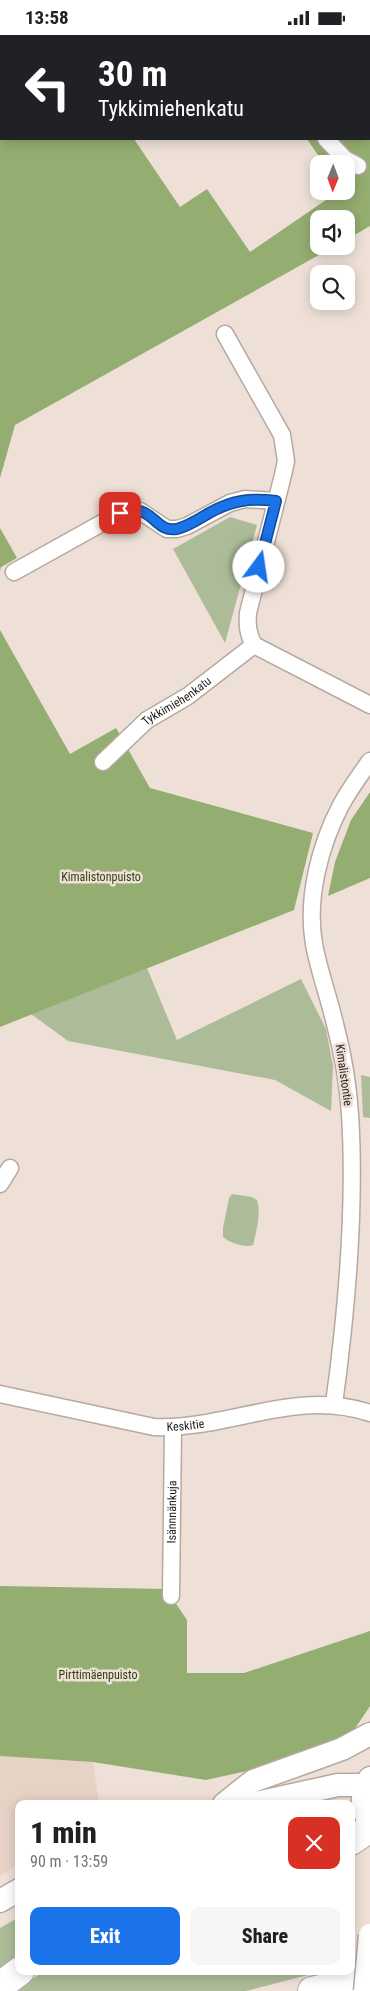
<!DOCTYPE html>
<meta charset="utf-8">
<style>
body{margin:0;font-family:"Roboto Condensed",sans-serif;background:#f6f6f6;color:#202124;height:100vh;display:flex;flex-direction:column;font-size:19px;white-space:nowrap}
*{box-sizing:border-box;margin:0}
p{font-size:16px;color:#757577}
.icon{flex:none;width:28px;height:28px;fill:none;stroke:currentColor;stroke-width:2;stroke-linecap:round;stroke-linejoin:round}
.map{position:relative;flex:1;overflow:hidden}
.details{position:absolute;left:15px;top:1765px;width:340px;height:175px;display:flex;flex-direction:column;background:#fff;border-radius:10px;box-shadow:0 2px 12px #0003}
.details>*{flex:none}
.banner{position:absolute;left:0px;top:0px;width:370px;height:105px;box-shadow:0 2px 12px #0003;background:#202124;color:#fff;overflow:hidden}
.needle{width:32px;rotate:181deg}
.tools{position:absolute;left:310px;top:120px;display:grid;gap:10px}
.tools a{display:grid;place-items:center;width:45px;height:45px;border-radius:10px;background:#fff;box-shadow:0 2px 12px #0003;font-size:25px}
.pin{position:absolute;display:grid;place-items:center;width:42px;height:42px;color:#fff;margin:-21px;border-radius:10px;box-shadow:0 2px 8px #0006}
.me{position:absolute;width:55px;margin:-28px;rotate:14deg;stroke-linejoin:round;filter:drop-shadow(0 0 4px #0008)}
.turn{display:flex;align-items:center;gap:18px;height:105px;padding:0 15px;font-size:22px}
.turn .icon{width:65px;height:65px;stroke-width:2.5}
.turn b{display:block;font-size:35px;line-height:42px}
.round{display:grid;place-items:center;flex:none;width:52px;height:52px;border-radius:10px;background:#f6f6f6}
.head{display:flex;align-items:center;justify-content:space-between;height:85px;padding:0 15px}
h1{font-size:30px;font-weight:800;line-height:38px}
.action{display:flex;gap:10px;margin-top:auto;padding:10px 15px}
.action a{flex:1;height:58px;border-radius:10px;background:#1a73e8;color:#fff;font-size:20px;font-weight:800;line-height:58px;text-align:center}
.action a+a{background:#f6f6f6;color:#202124}
.status{display:flex;justify-content:space-between;align-items:center;height:35px;padding:0 25px;background:#fff;direction:ltr}
.status svg{height:14px;fill:currentColor}
.map>svg:first-child{display:block}
.built{fill:#e7d3c5}
.green{fill:#adbc98}
.forest{fill:#94ad70}
.lines{fill:none;stroke-linecap:round;stroke-linejoin:round}
.street-casing{stroke:#b6a9a0;stroke-width:19}
.secondary-casing{stroke:#b6a9a0;stroke-width:25}
.highway-casing{stroke:#b6a9a0;stroke-width:30}
.street{stroke:#fff;stroke-width:16}
.secondary{stroke:#fff;stroke-width:22}
.highway{stroke:#fff;stroke-width:28}
.secondary-bridge-casing{stroke:#b6a9a0;stroke-width:25;stroke-linecap:butt}
.secondary-bridge{stroke:#fff;stroke-width:22}
.route-casing{stroke:#114b97;stroke-width:12}
.route{stroke:#1a73e8;stroke-width:9}
.labels{text-anchor:middle;dominant-baseline:central;stroke-width:5;stroke-linejoin:round;paint-order:stroke}
.street-label{font-size:12px;fill:#211c19;stroke:#eee0d6}
.park-label{font-size:12px;fill:#2f3f12;stroke:#eee0d6}
</style>
<div class="status"><b>13:58</b><svg viewBox="0 0 49 12"><path d="M0 12V9h3v3zM5 12V6h3v6zM10 12V3h3v9zM15 12V0h3v12zM26 1h20v11H26zM47 4h2v5h-2z"/></svg></div>
<div class="map">
<svg width="370" height="1956" viewBox="0 0 370 1956">
<rect width="100%" height="100%" fill="#eee0d6"/>
<path class="built" d="M 0,1721 L 93,1727 L 99,1769 L 19,1769 L 19,1829 L 0,1841 Z"/>
<g class="green">
<path d="M 230,482 L 257,490 L 225,608 L 173,514 Z"/>
<path d="M 147,933 L 177,1005 L 301,944 L 326,994 L 333,1031 L 331,1076 L 275,1045 L 68,1006 L 31,979 Z"/>
<path d="M 361,1040 L 370,1042 L 370,1083 L 363,1082 Z"/>
<path d="M 232,1159 L 252,1162 L 257,1165 C 261,1179 257,1192 254,1206 L 253,1210 C 245,1213 230,1208 223,1202 L 223,1193 L 229,1163 Z"/>
<path d="M 19,1882 L 19,1922 L 0,1936 L 0,1893 Z"/>
<path d="M 44,1936 L 323,1936 L 246,1956 L 16,1956 Z"/>
</g>
<g class="forest">
<path d="M 0,0 L 66,1 L 1,1 L 1,104 L 134,104 L 180,172 L 207,154 L 250,217 L 339,156 L 346,156 L 346,129 L 324,129 L 307,104 L 369,104 L 370,87 L 370,191 L 346,205 L 346,184 L 319,184 L 319,211 L 335,211 L 15,390 L 0,443 Z"/>
<path d="M 0,493 L 17,523 L 1,532 L 0,536 Z"/>
<path d="M 0,595 L 70,719 L 116,693 L 150,753 L 313,798 L 294,875 L 0,992 Z"/>
<path d="M 370,757 L 370,843 L 328,861 L 335,827 L 351,785 Z"/>
<path d="M 0,1551 L 166,1554 L 187,1585 L 187,1638 L 244,1638 L 370,1596 L 370,1671 L 354,1695 L 337,1708 L 292,1726 L 206,1745 L 93,1727 L 0,1721 Z"/>
</g>
<g class="lines">
<defs>
<g id="street">
<path d="M 244,0 L 245,1"/>
<path d="M 326,104 L 345,124 L 358,131"/>
<path d="M 225,299 L 282,400 L 286,426 L 283,440 L 248,578 C 247,591 248,599 254,610 L 370,670"/>
<path d="M 14,537 L 120,478 L 140,476 L 167,494 L 177,494 L 187,491 L 230,468 L 245,464 L 276,466"/>
<path id="s1" d="M 103,727 L 147,685 L 188,661 L 254,610"/>
<path d="M 0,1149 L 10,1133"/>
<path id="s2" d="M 0,1359 L 154,1392 C 230,1395 294,1353 370,1378"/>
<path d="M 334,1369 C 347,1274 356,1175 350,1079 C 348,1049 343,1019 335,989 C 329,963 319,936 314,909 C 306,863 320,810 341,770 C 349,755 360,740 370,726"/>
<path id="s3" d="M 171,1561 L 173,1393"/>
</g>
<g id="secondary">
<path d="M 370,1743 C 360,1757 361,1774 370,1788"/>
<path d="M 224,1769 L 253,1746 L 342,1714 L 370,1699"/>
<path d="M 252,1769 L 338,1750 L 366,1750"/>
<path d="M 0,1866 L 19,1855"/>
</g>
<g id="highway">
<path d="M 351,1806 L 370,1793"/>
<path d="M 0,1951 L 20,1936"/>
<path d="M 312,1956 L 370,1943"/>
</g>
</defs>
<use href="#street" class="street-casing"/>
<use href="#secondary" class="secondary-casing"/>
<use href="#highway" class="highway-casing"/>
<use href="#street" class="street"/>
<use href="#secondary" class="secondary"/>
<use href="#highway" class="highway"/>
<defs>
<path id="secondary-bridge" d="M 365,1956 L 370,1900"/>
</defs>
<use href="#secondary-bridge" class="secondary-bridge-casing"/>
<use href="#secondary-bridge" class="secondary-bridge"/>
</g>
<g class="lines">
<defs>
<path id="route" d="M 120,478 C 126,477 134,474 140,476 C 155,480 159,497 177,494 C 189,491 199,484 209,478 C 233,465 249,463 276,466 L 259,532"/>
</defs>
<use href="#route" class="route-casing"/>
<use href="#route" class="route"/>
</g>
<g class="labels">
<g class="street-label">
<text stroke="none"><textPath href="#s1" startOffset="96">Tykkimiehenkatu</textPath></text>
<text transform="translate(344 1040) rotate(82)">Kimalistontie</text>
<text stroke="none"><textPath href="#s2" startOffset="189">Keskitie</textPath></text>
<text stroke="none"><textPath href="#s3" startOffset="84">Isännnänkuja</textPath></text>
</g>
<g class="park-label">
<text x="101" y="842">Kimalistonpuisto</text>
<text x="98" y="1640">Pirttimäenpuisto</text>
</g>
</g>
</svg>
<div class="tools">
<a><svg class="needle" viewBox="-14 -14 28 28"><path d="M0-13l5 13h-10z" fill="#e53935"/><path d="M0 13l5-13h-10z" fill="#757577"/></svg></a>
<a><svg class="icon" aria-label="sound" viewBox="0 0 24 24"><path d="M4 9h4l5-4v14l-5-4H4zM17 9q2 3 0 6"/></svg></a>
<a><svg class="icon" aria-label="search" viewBox="0 0 24 24"><circle cx="10" cy="10" r="6"/><path d="M15 15l6 6"/></svg></a>
</div>
<div class="pin" style="left:120px;top:478px;background:#d93025"><svg class="icon" aria-label="arrive" viewBox="0 0 24 24"><path d="M6 21V4h12l-3 4 3 4H6"/></svg></div>
<svg class="me" style="left:259px;top:532px" viewBox="-20 -20 40 40"><circle r="19" fill="#fff"/><path d="M0-13L10 11 0 6-10 11z" fill="#1a73e8"/></svg>
<div class="banner">
<div class="turn"><svg class="icon" aria-label="left" viewBox="0 0 24 24"><path d="M17 20v-9H6M10 6l-5 5 5 5"/></svg><div><b>30 m</b>Tykkimiehenkatu</div></div>
</div>
<section class="details">
<div class="head"><div><h1>1 min</h1><p>90 m · 13:59</p></div><a class="round" style="background:#d93025;color:#fff"><svg class="icon" aria-label="close" viewBox="0 0 24 24"><path d="M6 6l12 12M18 6L6 18"/></svg></a></div>
<div class="action"><a>Exit</a><a>Share</a></div>
</section>
</div>
